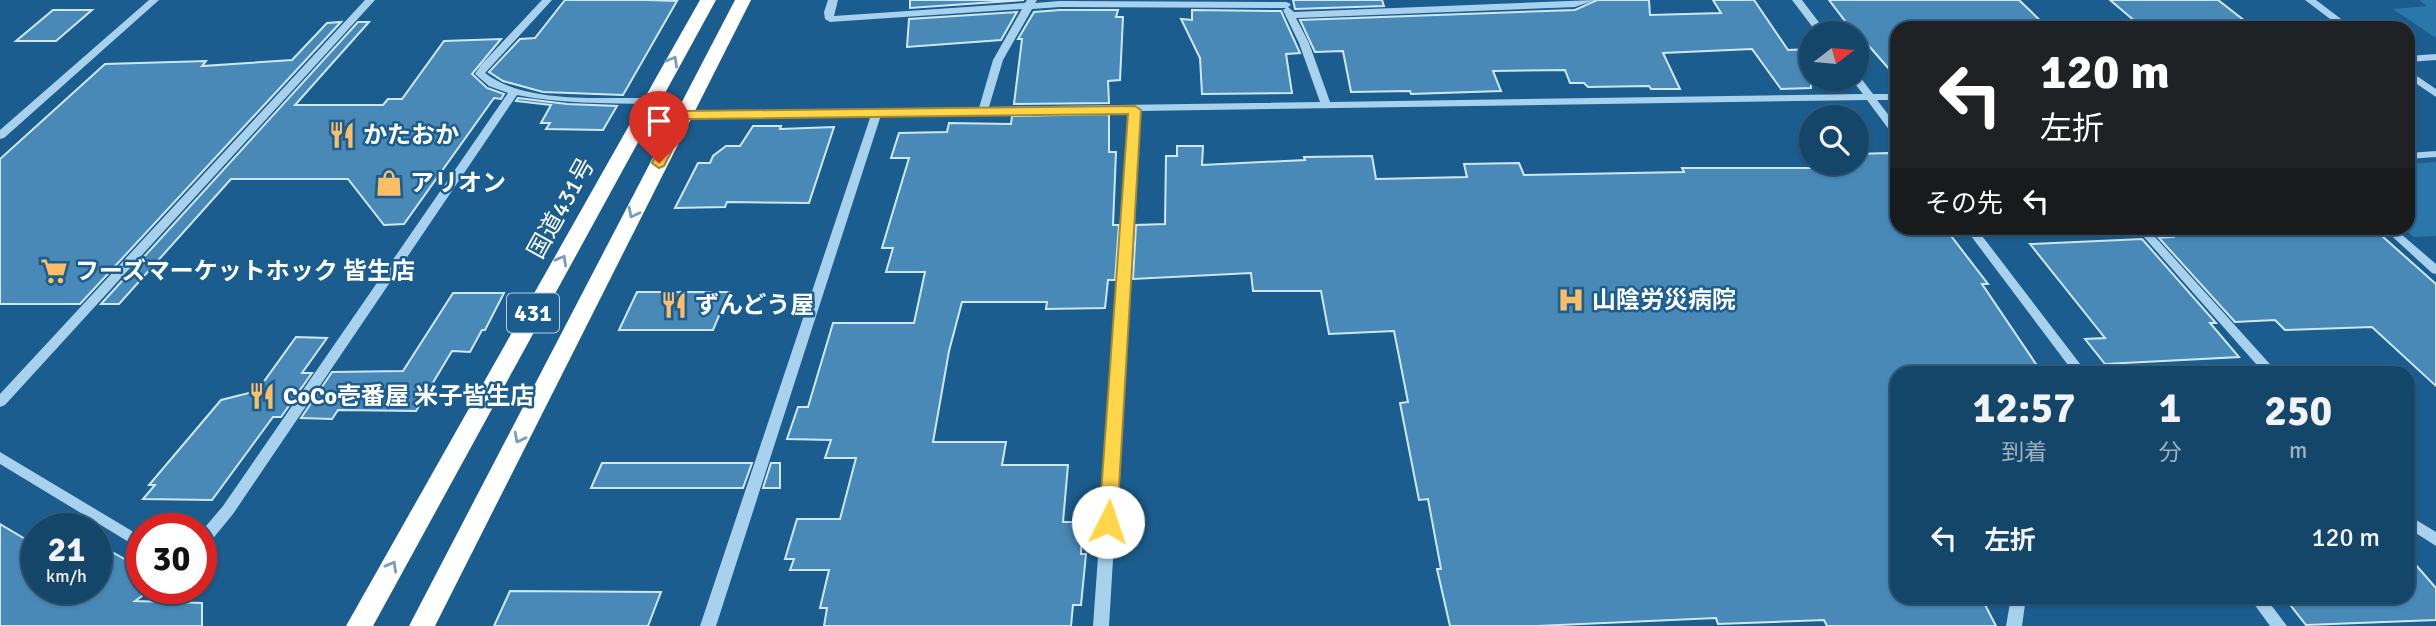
<!DOCTYPE html>
<html lang="ja">
<meta charset="utf-8">
<style>
body{margin:0;font-family:Signika,"Noto Sans JP",sans-serif;background:#1d4d70;color:#f1f3f6;height:100vh;display:flex;flex-direction:column;font-size:26px;white-space:nowrap}
*{box-sizing:border-box;margin:0}
p{font-size:23px;color:#9db1c1}
.icon{flex:none;width:38px;height:38px;fill:none;stroke:currentColor;stroke-width:2;stroke-linecap:round;stroke-linejoin:round}
.map{position:relative;flex:1;overflow:hidden}
.drawer{position:absolute;left:1890px;top:366px;width:525px;height:238px;display:flex;flex-direction:column;background:#14466a;border-radius:21px;box-shadow:0 2px 5px #0004,0 0 0 2px #335e7e}
.drawer>*{flex:none}
.banner{position:absolute;left:1890px;top:21px;width:525px;height:214px;border-radius:21px;box-shadow:0 2px 5px #0004,0 0 0 2px #335e7e;background:#202124;color:#fff;overflow:hidden}
.needle{width:46px;rotate:74deg}
.tools{position:absolute;left:1799px;top:21px;display:grid;gap:14px}
.tools a{display:grid;place-items:center;width:70px;height:70px;border-radius:50%;background:#14466a;box-shadow:0 2px 5px #0004,0 0 0 2px #335e7e;font-size:35px}
.speed{position:absolute;left:21px;top:513px;display:flex;gap:14px;font-size:35px;font-weight:700;text-align:center}
.speed>*{display:grid;place-content:center;width:91px;height:91px;border-radius:50%;background:#14466a;box-shadow:0 2px 5px #0004,0 0 0 2px #335e7e;line-height:1}
.speed small{font-size:18px;font-weight:400}
.speed .limit{border:10px solid #d22;background:#fff;color:#111}
.pin{position:absolute;display:grid;place-items:center;width:60px;height:60px;color:#fff;margin:-72px -30px;border-radius:50% 50% 50% 0;rotate:-45deg;box-shadow:0 0 7px #0007}
.pin .icon{rotate:45deg}
.me{position:absolute;width:77px;margin:-38px;rotate:4deg;stroke-linejoin:round;filter:drop-shadow(0 0 5px #0008)}
.turn{display:flex;align-items:center;gap:24px;height:147px;padding:0 35px;font-size:32px}
.turn .icon{width:91px;height:91px;stroke-width:2.5}
.turn b{display:block;font-size:49px;line-height:60px}
.then{display:flex;align-items:center;height:66px;padding:0 35px;background:#0003;gap:14px;font-size:26px}
.eta{display:flex;justify-content:space-evenly;align-items:center;height:119px;text-align:center}
.eta b{font-size:42px;font-weight:800;line-height:49px}
ul{padding:0;list-style:none}
li{display:flex;align-items:center;gap:21px;height:105px;padding:0 35px}
li div{flex:1}
li b{display:block;font-size:26px}
li em{font-style:normal}
.map>svg:first-child{display:block}
.green{fill:#2b76aa}
.building{fill:#4889b8;stroke:#cee8fa;stroke-width:2}
.lines{fill:none;stroke-linecap:round;stroke-linejoin:round}
.minor{fill:#a8d1ee;fill-rule:evenodd}
.highway{fill:#fff;fill-rule:evenodd}
.oneway{stroke:#769ebb}
.route{fill:#ffd54a;stroke:#a68a30;stroke-width:2}
.labels{text-anchor:middle;dominant-baseline:central;stroke-width:5;stroke-linejoin:round;paint-order:stroke}
.shield{fill:#1b5d8e;stroke:#bbcedd;stroke-width:2}
.shield-label{font-size:23px;font-weight:bold;fill:#fff}
.poi-label{font-size:24px;font-weight:bold;fill:#fff;stroke:#1b5d8e;text-anchor:start}
.street-label{font-size:24px;fill:#fff;stroke:#1b5d8e}
</style>
<div class="map">
<svg width="2436" height="626" viewBox="0 0 2436 626">
<rect width="100%" height="100%" fill="#1b5d8e"/>
<g class="green">
<path d="M 2419,0 L 2436,0 L 2436,38 L 2393,9 L 2427,6 Z"/>
<path d="M 2436,162 L 2436,236 L 2414,237 L 2403,228 L 2408,228 L 2408,164 Z"/>
</g>
<g class="building">
<path d="M 565,0 L 647,0 L 677,1 L 623,95 L 543,92 L 503,81 L 489,72 L 520,39 L 535,38 Z"/>
<path d="M 910,0 L 1024,0 L 910,8 Z"/>
<path d="M 1293,0 L 1382,0 L 1384,6 L 1295,9 Z"/>
<path d="M 1597,0 L 1649,0 L 1650,15 L 1721,13 L 1713,0 L 1754,0 L 1788,50 L 1811,49 L 1811,88 L 1781,89 L 1752,49 L 1663,53 L 1680,89 L 1651,89 L 1649,86 L 1588,87 L 1584,83 L 1570,83 L 1565,70 L 1493,71 L 1501,91 L 1411,94 L 1410,91 L 1351,92 L 1343,51 L 1315,52 L 1300,20 L 1575,10 Z"/>
<path d="M 1829,0 L 2019,0 L 2048,28 L 1897,28 L 1897,78 L 1861,37 L 1858,38 Z"/>
<path d="M 2110,0 L 2218,0 L 2254,28 L 2143,28 Z"/>
<path d="M 53,10 L 92,10 L 56,41 L 16,41 Z"/>
<path d="M 1060,10 L 1118,10 L 1116,17 L 1123,17 L 1120,80 L 1108,81 L 1109,103 L 1014,104 L 1022,39 L 1018,39 L 1034,12 Z"/>
<path d="M 1192,10 L 1281,11 L 1300,53 L 1286,54 L 1292,93 L 1202,94 L 1200,58 L 1181,19 L 1192,20 Z"/>
<path d="M 1017,12 L 1001,40 L 907,47 L 909,19 Z"/>
<path d="M 341,22 L 80,304 L 0,304 L 0,159 L 105,64 L 206,61 L 202,66 L 292,60 L 327,23 Z"/>
<path d="M 358,22 L 369,22 L 295,105 L 383,105 L 388,99 L 402,99 L 444,41 L 501,39 L 472,74 L 487,88 L 504,94 L 501,99 L 494,98 L 404,224 L 384,225 L 348,179 L 231,179 L 119,304 L 101,304 Z"/>
<path d="M 518,98 L 567,104 L 617,106 L 603,130 L 546,129 L 550,123 L 541,123 L 551,105 L 516,101 Z"/>
<path d="M 1109,114 L 1109,152 L 1116,152 L 1113,225 L 1119,225 L 1115,280 L 1108,280 L 1105,308 L 1046,309 L 1047,302 L 962,302 L 949,351 L 933,442 L 1006,442 L 1002,465 L 1068,465 L 1063,522 L 1082,522 L 1081,554 L 1086,554 L 1081,605 L 1073,605 L 1071,626 L 824,626 L 827,608 L 820,608 L 829,570 L 790,570 L 794,559 L 785,559 L 797,519 L 840,519 L 856,458 L 825,458 L 831,440 L 787,439 L 798,407 L 808,407 L 833,323 L 914,323 L 925,272 L 886,272 L 893,248 L 882,248 L 909,158 L 891,158 L 899,133 L 947,132 L 949,123 L 1011,124 L 1012,116 Z"/>
<path d="M 753,126 L 781,126 L 780,129 L 834,127 L 809,203 L 727,202 L 725,207 L 675,208 L 698,163 L 710,163 L 713,156 L 726,146 L 740,146 Z"/>
<path d="M 1177,146 L 1203,146 L 1202,165 L 1305,160 L 1304,157 L 1372,156 L 1376,179 L 1467,177 L 1464,164 L 1519,163 L 1524,175 L 1684,172 L 1682,168 L 1829,168 L 1826,163 L 1857,163 L 1857,154 L 1888,153 L 1897,167 L 1897,228 L 1945,228 L 1988,284 L 1982,284 L 2042,373 L 1897,373 L 1897,597 L 1981,597 L 1996,626 L 1827,626 L 1824,620 L 1718,624 L 1716,618 L 1537,626 L 1450,626 L 1437,569 L 1441,569 L 1428,499 L 1419,500 L 1400,403 L 1408,402 L 1394,331 L 1329,334 L 1321,291 L 1253,291 L 1251,273 L 1133,279 L 1136,225 L 1165,224 L 1166,156 L 1177,156 Z"/>
<path d="M 2164,228 L 2373,228 L 2436,284 L 2436,386 L 2372,327 L 2285,330 L 2275,320 L 2235,322 L 2159,238 L 2173,237 Z"/>
<path d="M 2142,239 L 2216,323 L 2210,323 L 2239,357 L 2105,364 L 2085,339 L 2105,338 L 2030,244 Z"/>
<path d="M 637,292 L 729,292 L 713,330 L 619,330 Z"/>
<path d="M 453,293 L 504,293 L 485,330 L 482,330 L 470,352 L 452,351 L 416,411 L 338,410 L 332,419 L 301,418 L 332,372 L 403,371 Z"/>
<path d="M 296,337 L 327,338 L 302,373 L 312,373 L 281,417 L 273,417 L 212,500 L 143,499 L 155,485 L 149,485 L 221,400 L 257,391 Z"/>
<path d="M 602,463 L 752,463 L 743,488 L 591,488 Z"/>
<path d="M 771,463 L 780,463 L 780,488 L 763,488 Z"/>
<path d="M 0,524 L 37,546 L 37,588 L 96,588 L 96,543 L 142,569 L 142,596 L 135,601 L 202,603 L 202,626 L 0,626 Z"/>
<path d="M 2408,556 L 2436,588 L 2436,620 L 2306,625 L 2284,597 L 2408,597 Z"/>
<path d="M 510,591 L 661,592 L 648,626 L 494,626 Z"/>
</g>
<g class="lines">
<g class="minor">
<path d="M 149,0 L 159,0 L 4,138 L 0,139 L 0,130 Z"/>
<path d="M 365,0 L 375,0 L 5,405 L 0,407 L 0,394 Z"/>
<path d="M 542,0 L 552,0 L 485,73 C 525,104 602,97 651,98 L 656,101 L 651,104 C 606,103 561,104 517,95 L 233,514 L 206,547 L 201,549 L 201,532 L 223,506 L 508,93 L 489,86 L 475,74 L 481,65 Z"/>
<path d="M 828,0 L 838,0 L 834,16 L 1025,3 L 1027,0 L 1037,0 L 1035,3 L 1060,1 L 1286,2 L 1289,3 L 1291,5 L 1288,7 L 1294,12 L 1595,0 L 1575,7 L 1296,18 L 1309,43 L 1330,102 L 1863,94 L 1851,79 L 1857,79 L 1857,76 L 1860,77 L 1873,94 L 1897,94 L 1897,100 L 1877,100 L 1897,126 L 1897,136 L 1893,135 L 1867,100 L 1140,111 L 1109,626 L 1093,626 L 1130,111 L 881,115 L 716,626 L 700,626 L 871,115 L 684,118 L 679,115 L 684,112 L 979,108 L 993,60 L 1022,9 L 830,22 L 825,19 L 824,12 ZM 1060,7 L 1286,8 L 1283,10 L 1299,43 L 1320,102 L 989,107 L 1003,60 L 1032,9 Z"/>
<path d="M 1792,0 L 1802,0 L 1827,33 L 1817,33 Z"/>
<path d="M 2305,0 L 2316,0 L 2353,28 L 2342,28 Z"/>
<path d="M 2436,54 L 2436,60 L 2408,62 L 2408,56 Z"/>
<path d="M 2408,70 L 2436,89 L 2436,97 L 2408,78 Z"/>
<path d="M 2436,151 L 2436,157 L 2408,159 L 2408,153 Z"/>
<path d="M 1965,228 L 1976,228 L 2087,373 L 2074,373 Z"/>
<path d="M 2136,228 L 2147,228 L 2278,373 L 2264,373 Z"/>
<path d="M 2383,228 L 2394,228 L 2436,264 L 2436,274 L 2432,273 Z"/>
<path d="M 0,452 L 142,537 L 142,550 L 0,464 Z"/>
<path d="M 2408,515 L 2436,532 L 2436,546 L 2408,528 Z"/>
<path d="M 2011,597 L 2026,597 L 2022,626 L 2006,626 Z"/>
<path d="M 2249,597 L 2265,597 L 2287,626 L 2270,626 Z"/>
</g>
<g class="highway">
<path d="M 700,0 L 716,0 L 373,626 L 346,626 Z"/>
<path d="M 735,0 L 751,0 L 435,626 L 409,626 Z"/>
</g>
</g>
<defs><path id="oneway-chevron" d="M-2-3.5L2.5 0L-2 3.5" fill="none" stroke-width="1.6" stroke-linecap="round" stroke-linejoin="round" transform="scale(1.75)"/></defs>
<g class="oneway">
<use href="#oneway-chevron" transform="translate(673 61) rotate(-60)"/>
<use href="#oneway-chevron" transform="translate(633 213) rotate(117)"/>
<use href="#oneway-chevron" transform="translate(562 260) rotate(-61)"/>
<use href="#oneway-chevron" transform="translate(519 438) rotate(117)"/>
<use href="#oneway-chevron" transform="translate(392 566) rotate(-61)"/>
</g>
<path class="route" d="M 1135,106 L 1141,110 L 1117,522 L 1114,527 L 1108,530 L 1101,527 L 1099,522 L 1128,114 L 688,119 L 664,166 L 659,168 L 652,163 L 677,115 L 684,111 Z"/>
<defs>
<symbol id="restaurant-bare" viewBox="-9 -9 18 18"><path d="M-5-6h1v4h1v-4h1v4h1v-4h1v5L-1.5 .5V6h-2V.5L-5-1ZM5-6V6H3V1.5H1.5Q1.5-4 5-6Z" fill="#ffbd65" stroke="#1b5d8e" stroke-width="2.5" paint-order="stroke"/></symbol>
<symbol id="shop-bare" viewBox="-9 -9 18 18"><path d="M-5-2.5h2.3a2.7 3.5 0 0 1 5.4 0H5L5.5 6h-11ZM-1.5-2.5h3a1.5 2.3 0 0 0-3 0Z" fill="#ffbd65" stroke="#1b5d8e" stroke-width="2.5" paint-order="stroke"/></symbol>
<symbol id="supermarket-bare" viewBox="-9 -9 18 18"><path d="M-6-5.5h2.5l.6 2H6L4.5 2H-2.5L-4.4-4H-6ZM-1.5 3.2a1.3 1.3 0 1 0 .1 0ZM3 3.2a1.3 1.3 0 1 0 .1 0Z" fill="#ffbd65" stroke="#1b5d8e" stroke-width="2.5" paint-order="stroke"/></symbol>
<symbol id="hospital-bare" viewBox="-9 -9 18 18"><path d="M-5-5h3v3.5h4V-5h3V5h-3V1.5h-4V5h-3Z" fill="#ffbd65" stroke="#1b5d8e" stroke-width="2.5" paint-order="stroke"/></symbol>
</defs>
<g fill-rule="evenodd">
<use href="#restaurant-bare" x="323" y="116" width="38" height="38"/>
<use href="#shop-bare" x="370" y="164" width="38" height="38"/>
<use href="#supermarket-bare" x="35" y="252" width="38" height="38"/>
<use href="#hospital-bare" x="1552" y="281" width="38" height="38"/>
<use href="#restaurant-bare" x="655" y="286" width="38" height="38"/>
<use href="#restaurant-bare" x="243" y="377" width="38" height="38"/>
</g>
<g class="labels">
<rect class="shield" x="507" y="293.5" width="52" height="39" rx="5"/>
<g class="shield-label">
<text x="533" y="313">431</text>
</g>
<g class="poi-label">
<text x="363" y="135">かたおか</text>
<text x="410" y="183">アリオン</text>
<text x="75" y="271">フーズマーケットホック 皆生店</text>
<text x="1592" y="300">山陰労災病院</text>
<text x="695" y="305">ずんどう屋</text>
<text x="283" y="396">CoCo壱番屋 米子皆生店</text>
</g>
<g class="street-label">
<text transform="translate(561 208) rotate(-61)">国道431号</text>
</g>
</g>
</svg>
<div class="tools">
<a><svg class="needle" viewBox="-14 -14 28 28"><path d="M0-13l5 13h-10z" fill="#e53935"/><path d="M0 13l5-13h-10z" fill="#9db1c1"/></svg></a>
<a><svg class="icon" aria-label="search" viewBox="0 0 24 24"><circle cx="10" cy="10" r="6"/><path d="M15 15l6 6"/></svg></a>
</div>
<div class="speed"><div>21<small>km/h</small></div><div class="limit">30</div></div>
<div class="pin" style="left:659px;top:163px;background:#d93025"><svg class="icon" aria-label="arrive" viewBox="0 0 24 24"><path d="M6 21V4h12l-3 4 3 4H6"/></svg></div>
<svg class="me" style="left:1108px;top:522px" viewBox="-20 -20 40 40"><circle r="19" fill="#fff"/><path d="M0-13L10 11 0 6-10 11z" fill="#ffd54a"/></svg>
<div class="banner">
<div class="turn"><svg class="icon" aria-label="left" viewBox="0 0 24 24"><path d="M17 20v-9H6M10 6l-5 5 5 5"/></svg><div><b>120 m</b>左折</div></div>
<div class="then">その先<svg class="icon" aria-label="left" viewBox="0 0 24 24"><path d="M17 20v-9H6M10 6l-5 5 5 5"/></svg></div>
</div>
<section class="drawer">
<div class="eta">
<div><b>12:57</b><p>到着</p></div>
<div><b>1</b><p>分</p></div>
<div><b>250</b><p>m</p></div>
</div>
<ul>
<li><svg class="icon" aria-label="left" viewBox="0 0 24 24"><path d="M17 20v-9H6M10 6l-5 5 5 5"/></svg><div><b>左折</b></div><em>120 m</em></li>
</ul>
</section>
</div>
